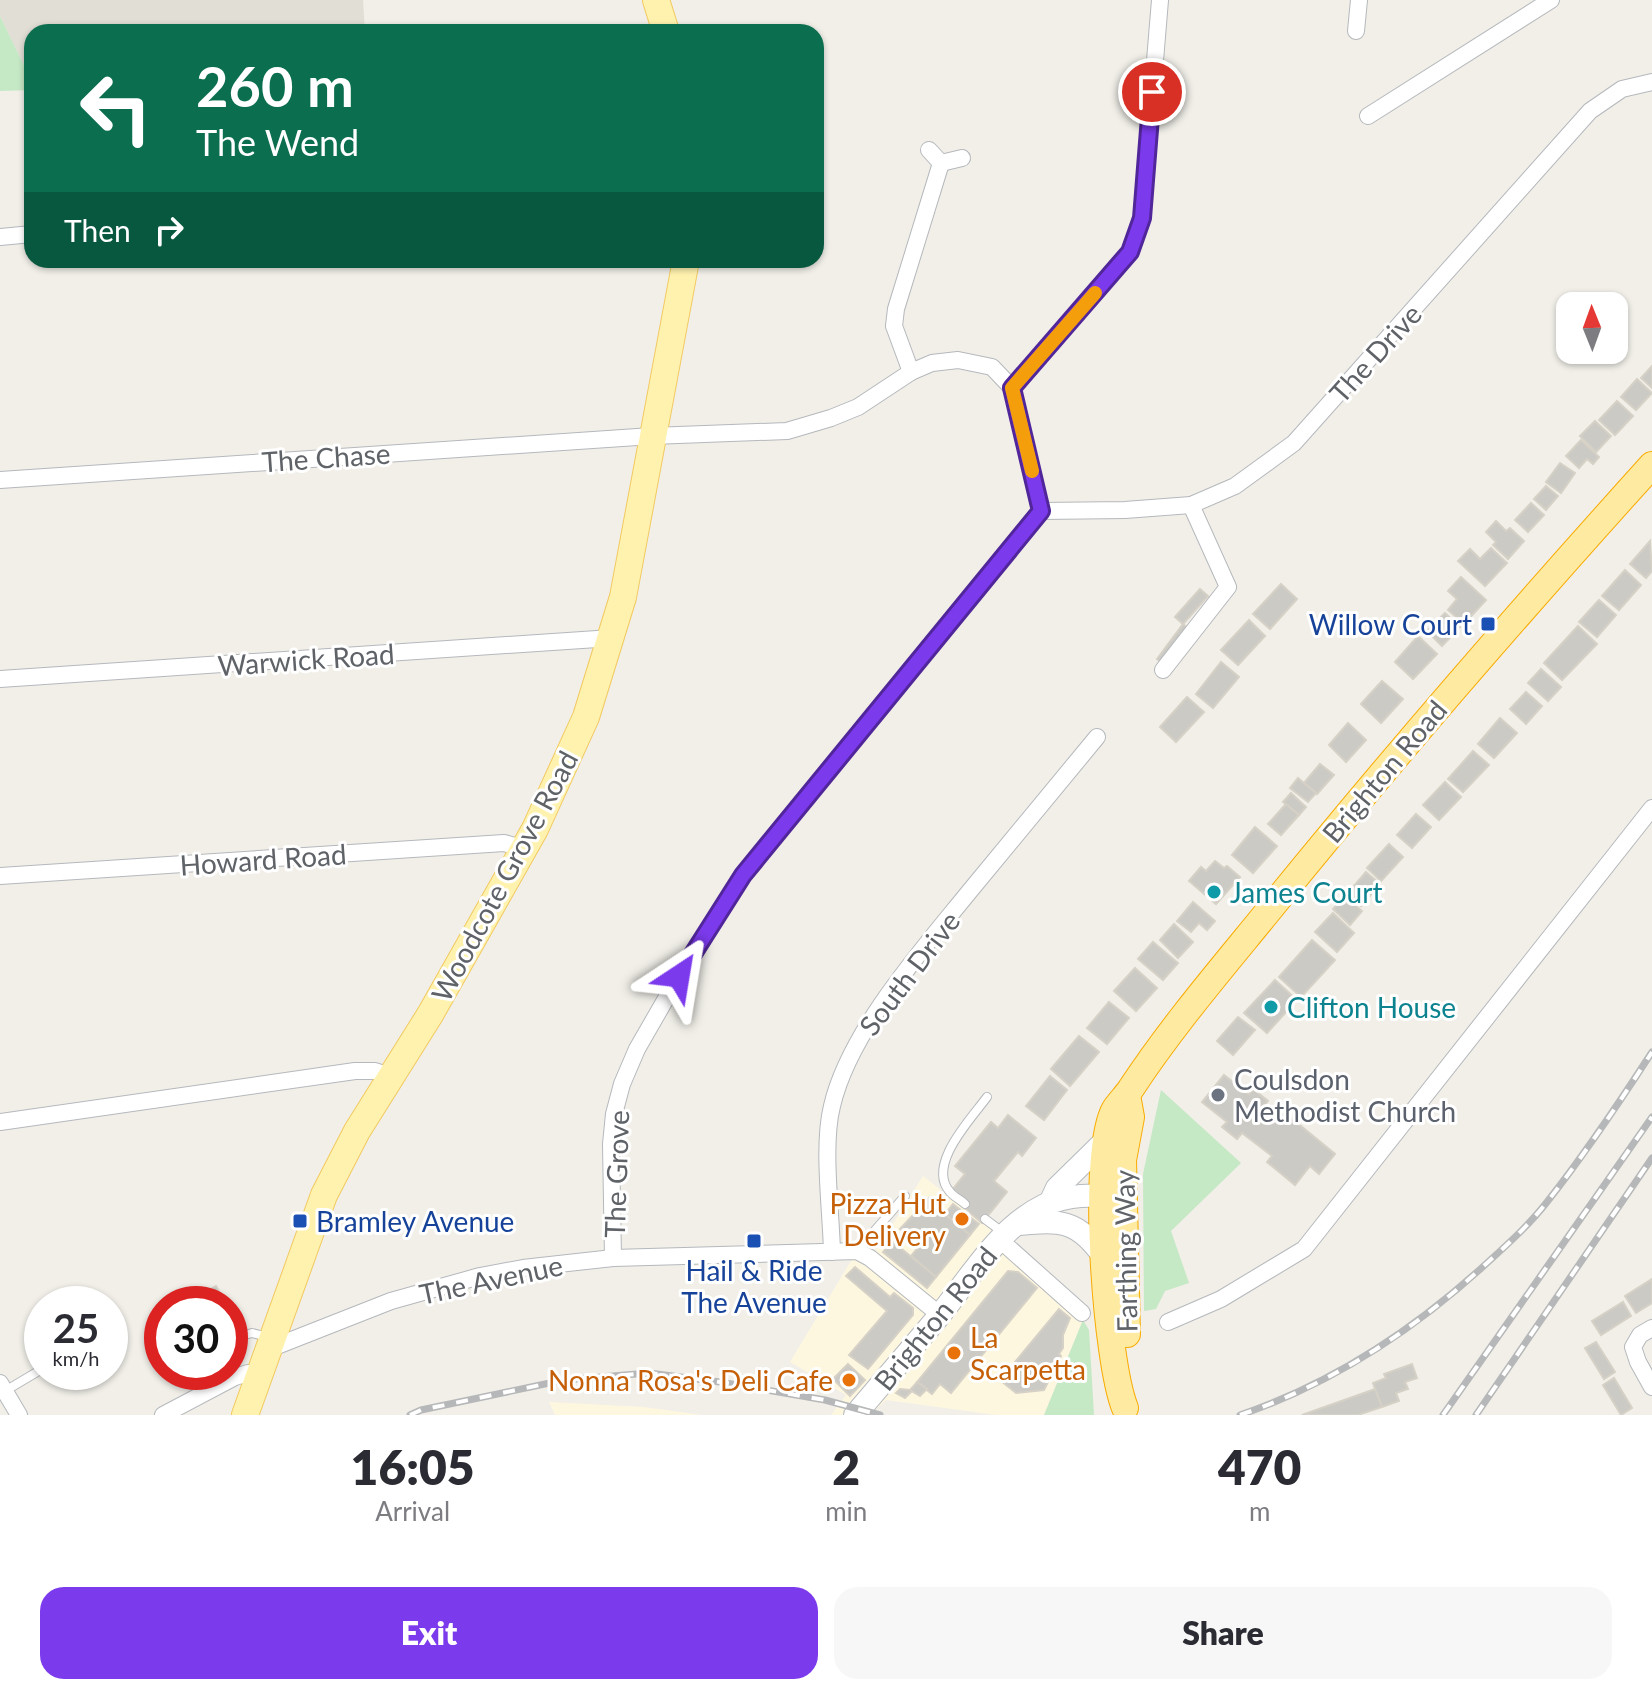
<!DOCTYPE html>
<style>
body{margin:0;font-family:Lato,sans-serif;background:#f7f7f7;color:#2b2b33;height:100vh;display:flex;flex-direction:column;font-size:30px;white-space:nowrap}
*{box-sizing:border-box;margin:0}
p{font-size:26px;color:#7c7c81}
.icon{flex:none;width:44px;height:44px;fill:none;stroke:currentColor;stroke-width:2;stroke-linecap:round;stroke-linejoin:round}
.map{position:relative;height:1415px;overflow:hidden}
.panel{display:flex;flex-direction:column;background:#fff;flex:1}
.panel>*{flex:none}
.banner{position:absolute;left:24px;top:24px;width:800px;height:244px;border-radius:24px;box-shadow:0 2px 6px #0004;background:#0b6e4f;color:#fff;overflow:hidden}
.needle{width:52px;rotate:359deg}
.buttons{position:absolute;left:1556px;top:292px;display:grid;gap:16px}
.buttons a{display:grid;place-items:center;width:72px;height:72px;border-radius:16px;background:#fff;box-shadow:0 2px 6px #0004;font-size:40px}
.speed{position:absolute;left:24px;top:1286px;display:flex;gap:16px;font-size:40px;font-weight:700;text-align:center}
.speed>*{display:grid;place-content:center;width:104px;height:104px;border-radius:50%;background:#fff;box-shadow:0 2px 6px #0004;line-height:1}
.speed small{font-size:20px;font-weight:400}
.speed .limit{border:12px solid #d22;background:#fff;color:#111}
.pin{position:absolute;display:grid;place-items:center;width:68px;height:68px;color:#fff;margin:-34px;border:4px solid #fff;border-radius:50%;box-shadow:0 2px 8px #0007}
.me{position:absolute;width:88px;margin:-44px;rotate:33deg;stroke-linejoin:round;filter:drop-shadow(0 0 6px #0008)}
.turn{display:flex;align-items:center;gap:28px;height:168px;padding:0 40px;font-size:36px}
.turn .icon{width:104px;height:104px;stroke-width:2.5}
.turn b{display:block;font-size:56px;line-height:68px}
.then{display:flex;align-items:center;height:76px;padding:0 40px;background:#0003;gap:16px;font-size:30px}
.eta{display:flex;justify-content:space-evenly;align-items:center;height:136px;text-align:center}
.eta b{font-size:48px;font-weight:800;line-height:56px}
.button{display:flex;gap:16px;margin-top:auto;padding:16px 40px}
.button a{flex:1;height:92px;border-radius:24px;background:#7c3aed;color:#fff;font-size:32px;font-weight:800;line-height:92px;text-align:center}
.button a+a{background:#f7f7f7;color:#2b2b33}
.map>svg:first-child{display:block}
.commercial{fill:#fef7e0}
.education{fill:#e1ded6}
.green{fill:#c5e8c5}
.building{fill:#cccac5;stroke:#d6d1c6;stroke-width:2}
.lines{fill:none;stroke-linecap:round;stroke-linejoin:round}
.service-casing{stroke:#b5b8bc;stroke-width:10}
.minor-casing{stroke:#b5b8bc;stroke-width:18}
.secondary-casing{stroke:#b6babf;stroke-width:24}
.primary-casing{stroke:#f2c960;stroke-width:28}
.trunk-casing{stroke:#f9ab00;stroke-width:28}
.service{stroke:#fff;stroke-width:8}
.minor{stroke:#fff;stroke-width:16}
.secondary{stroke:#fff;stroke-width:22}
.primary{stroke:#fff2af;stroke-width:26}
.trunk{stroke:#feeaa1;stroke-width:26}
.rail-casing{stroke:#b6b7b8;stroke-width:7}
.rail{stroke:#fff;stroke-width:4;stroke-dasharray:12;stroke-linecap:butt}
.route-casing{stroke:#51269a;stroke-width:20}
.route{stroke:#7c3aed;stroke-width:14}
.slow{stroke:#f59e0b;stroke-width:14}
.transit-dot{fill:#1a4fb4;stroke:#fff;stroke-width:3}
.culture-dot{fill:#0f9aa8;stroke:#fff;stroke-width:3}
.worship-dot{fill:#6b7280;stroke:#fff;stroke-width:3}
.food-dot{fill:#e8710a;stroke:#fff;stroke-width:3}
.labels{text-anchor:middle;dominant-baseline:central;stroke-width:6;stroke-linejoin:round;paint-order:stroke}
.street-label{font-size:28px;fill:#5f6368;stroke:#fff}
.transit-label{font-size:28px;fill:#164399;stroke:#fff;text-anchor:end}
.culture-label{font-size:28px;fill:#0d838f;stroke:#fff;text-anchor:start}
.worship-label{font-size:28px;fill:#5b616d;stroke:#fff;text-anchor:start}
.food-label{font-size:28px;fill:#c56008;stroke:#fff;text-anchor:end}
</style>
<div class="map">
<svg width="1652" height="1415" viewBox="0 0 1652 1415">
<rect width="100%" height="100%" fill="#f1efe8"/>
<g class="commercial">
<path d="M 923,1176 L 1086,1304 L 1083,1320 L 1044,1415 L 996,1415 L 886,1400 L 870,1415 L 831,1415 L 846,1395 L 790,1362 L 851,1261 L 877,1249 Z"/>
<path d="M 549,1402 L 644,1407 L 702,1415 L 555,1415 Z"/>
</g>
<path class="education" d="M 0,0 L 363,0 L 365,32 L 32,32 L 32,82 L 0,16 Z"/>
<g class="green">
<path d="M 0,16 L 32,82 L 32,90 L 0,91 Z"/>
<path d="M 1161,1090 L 1241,1163 L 1171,1231 L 1189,1283 L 1165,1291 L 1156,1309 L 1144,1311 L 1143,1174 Z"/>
<path d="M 1083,1320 L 1089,1330 L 1094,1415 L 1044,1415 Z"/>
</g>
<g class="building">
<path d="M 1652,366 L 1652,388 L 1641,378 Z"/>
<path d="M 1637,379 L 1652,393 L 1636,410 L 1621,397 Z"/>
<path d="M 1617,401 L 1633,416 L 1615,435 L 1599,420 Z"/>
<path d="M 1595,421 L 1611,436 L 1596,452 L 1580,436 Z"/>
<path d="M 1581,440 L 1599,457 L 1593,464 L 1587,459 L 1579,468 L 1566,456 Z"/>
<path d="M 1560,463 L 1575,473 L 1561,493 L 1546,482 Z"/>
<path d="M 1546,486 L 1558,496 L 1546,510 L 1534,499 Z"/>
<path d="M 1531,503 L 1544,515 L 1528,532 L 1515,520 Z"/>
<path d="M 1496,521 L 1506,531 L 1510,528 L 1524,541 L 1508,559 L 1493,545 L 1496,542 L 1486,532 Z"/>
<path d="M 1650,541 L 1652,571 L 1646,578 L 1630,564 Z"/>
<path d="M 1491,548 L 1507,563 L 1485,586 L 1458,561 L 1470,549 L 1480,559 Z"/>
<path d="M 1625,570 L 1641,585 L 1619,610 L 1602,596 Z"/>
<path d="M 1461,577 L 1486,600 L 1464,624 L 1448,610 L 1457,599 L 1448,591 Z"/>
<path d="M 1281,584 L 1297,599 L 1270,629 L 1253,614 Z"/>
<path d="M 1200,589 L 1208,596 L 1183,624 L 1175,617 Z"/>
<path d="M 1599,600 L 1616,615 L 1597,637 L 1579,622 Z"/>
<path d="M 1445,613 L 1460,627 L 1442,646 L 1427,631 Z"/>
<path d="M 1249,620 L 1265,636 L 1238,665 L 1221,650 Z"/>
<path d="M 1183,624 L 1192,632 L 1166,666 L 1157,659 Z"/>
<path d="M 1578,626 L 1597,644 L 1562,680 L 1544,663 Z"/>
<path d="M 1418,636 L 1437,654 L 1413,679 L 1395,662 Z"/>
<path d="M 1221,662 L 1239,677 L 1213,708 L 1196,694 Z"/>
<path d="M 1541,669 L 1561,687 L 1548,701 L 1528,683 Z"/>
<path d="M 1382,681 L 1403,699 L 1381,723 L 1361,704 Z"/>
<path d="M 1526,692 L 1542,706 L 1526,724 L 1510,709 Z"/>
<path d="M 1187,697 L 1204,712 L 1176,742 L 1160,727 Z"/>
<path d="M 1500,718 L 1517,733 L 1494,758 L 1478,744 Z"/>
<path d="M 1348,723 L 1366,740 L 1346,762 L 1329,745 Z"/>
<path d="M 1473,751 L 1489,765 L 1463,792 L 1448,779 Z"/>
<path d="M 1320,764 L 1334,775 L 1317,794 L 1304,783 Z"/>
<path d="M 1298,778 L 1316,793 L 1308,802 L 1290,788 Z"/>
<path d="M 1445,782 L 1461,797 L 1439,820 L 1423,805 Z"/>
<path d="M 1291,793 L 1306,807 L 1299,815 L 1283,802 Z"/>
<path d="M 1286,804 L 1299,815 L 1281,835 L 1268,824 Z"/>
<path d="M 1416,814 L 1431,827 L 1412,848 L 1397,835 Z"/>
<path d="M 1255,827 L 1277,846 L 1253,873 L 1232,855 Z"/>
<path d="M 1389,844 L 1403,857 L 1381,881 L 1367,868 Z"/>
<path d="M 1215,861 L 1224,868 L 1227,866 L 1240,877 L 1216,904 L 1189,881 L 1201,867 L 1206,871 Z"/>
<path d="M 1366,872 L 1380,884 L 1361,906 L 1347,894 Z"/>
<path d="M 1345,896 L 1362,911 L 1350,925 L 1333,909 Z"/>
<path d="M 1193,902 L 1215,921 L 1207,930 L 1199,923 L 1191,932 L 1177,921 Z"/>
<path d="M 1333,913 L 1354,933 L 1337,952 L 1315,932 Z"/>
<path d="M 1174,924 L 1193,942 L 1178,958 L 1160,940 Z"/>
<path d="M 1312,940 L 1335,960 L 1301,997 L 1279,977 Z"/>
<path d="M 1153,942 L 1178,963 L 1163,980 L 1138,959 Z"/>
<path d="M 1135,968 L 1157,988 L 1136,1011 L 1114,991 Z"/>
<path d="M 1275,980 L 1297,1000 L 1267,1033 L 1244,1013 Z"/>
<path d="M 1109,1002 L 1129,1018 L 1107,1044 L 1087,1028 Z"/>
<path d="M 1238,1017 L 1255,1030 L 1233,1055 L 1217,1041 Z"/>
<path d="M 1079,1036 L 1099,1052 L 1070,1086 L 1051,1069 Z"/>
<path d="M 1224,1075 L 1249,1094 L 1253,1089 L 1268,1101 L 1263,1107 L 1279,1120 L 1285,1113 L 1335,1154 L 1319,1174 L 1310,1166 L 1295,1185 L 1267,1162 L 1272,1156 L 1242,1133 L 1237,1139 L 1222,1127 L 1227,1122 L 1202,1102 Z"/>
<path d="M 1050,1076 L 1067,1090 L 1044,1120 L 1026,1106 Z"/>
<path d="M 1008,1115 L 1036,1138 L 1022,1156 L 1018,1152 L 994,1181 L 1007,1192 L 982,1223 L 963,1207 L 952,1190 L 965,1174 L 955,1166 L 991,1122 L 998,1128 Z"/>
<path d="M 929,1198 L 970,1235 L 936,1277 L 911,1256 L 920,1245 L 900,1229 Z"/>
<path d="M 953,1204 L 979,1224 L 970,1235 L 945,1214 Z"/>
<path d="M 892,1241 L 936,1277 L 927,1288 L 883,1252 Z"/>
<path d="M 855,1267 L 890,1297 L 894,1293 L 913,1308 L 913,1315 L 868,1369 L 849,1355 L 887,1311 L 846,1276 Z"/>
<path d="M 1008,1271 L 1018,1272 L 1037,1288 L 951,1393 L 940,1384 L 932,1394 L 917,1382 Z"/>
<path d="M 1652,1279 L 1652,1303 L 1636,1313 L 1625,1296 Z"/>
<path d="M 216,1286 L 225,1304 L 182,1304 Z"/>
<path d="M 1623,1302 L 1631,1316 L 1601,1335 L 1592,1321 Z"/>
<path d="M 1059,1309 L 1070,1318 L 1063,1335 L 1063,1348 L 1059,1354 L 1061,1356 L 1044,1390 L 1016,1393 L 1000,1380 Z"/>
<path d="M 162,1315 L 162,1340 L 151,1320 Z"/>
<path d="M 1596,1342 L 1615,1372 L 1604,1379 L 1585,1348 Z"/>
<path d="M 848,1364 L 865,1380 L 850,1396 L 833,1379 Z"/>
<path d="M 1412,1364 L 1417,1378 L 1405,1382 L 1408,1389 L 1396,1393 L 1399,1401 L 1382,1407 L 1373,1383 L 1386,1378 L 1384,1374 Z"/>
<path d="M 1614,1378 L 1632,1408 L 1621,1415 L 1603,1385 Z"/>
<path d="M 917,1382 L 927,1389 L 920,1396 L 910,1390 Z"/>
<path d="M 900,1389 L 910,1390 L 912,1391 L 905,1398 L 896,1393 Z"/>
<path d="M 1375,1389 L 1382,1407 L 1358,1415 L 1302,1415 Z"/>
</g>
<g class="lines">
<defs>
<g id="service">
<path d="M 965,1204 C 961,1200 954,1197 950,1192 C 926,1165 971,1119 987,1097"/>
<path d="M 985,1219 L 1005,1234"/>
<path d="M 857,1251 L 905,1196"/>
<path d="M 230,1339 L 252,1333 L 268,1337"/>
<path d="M 150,1346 L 162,1361"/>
<path d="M 5,1391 L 42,1369"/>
</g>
<g id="minor">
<path d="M 1356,31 L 1359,0"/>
<path d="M 1368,116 L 1551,0"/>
<path d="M 929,150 L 941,163 L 962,158"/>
<path d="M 0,237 L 32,234"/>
<path d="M 911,372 L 894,326 L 896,309 L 941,163"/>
<path d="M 1012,388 L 1130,252 L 1142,218 L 1160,0"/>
<path d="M 0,480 L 652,436 L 787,431 L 831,418 L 858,407 L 911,372 L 932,363 L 958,360 L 992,367 L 1012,388 L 1041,511"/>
<path d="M 1041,511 L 1125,510 L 1191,505 L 1235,486 L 1294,443 L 1590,111 L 1622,89 L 1652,82"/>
<path d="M 1163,670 L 1228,587 L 1191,505"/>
<path d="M 0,679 L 612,638"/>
<path d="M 0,876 L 504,843 L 525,849"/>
<path d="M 0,1122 L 355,1071 L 375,1071 L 390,1076"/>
<path d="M 999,1239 L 1082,1313"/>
<path d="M 832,1252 C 831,1209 822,1146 832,1106 C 849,1032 922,950 969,892 C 1012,840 1055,788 1097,737"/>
<path d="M 613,1258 L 611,1144 L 614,1114 L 622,1084 L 637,1049 L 679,976 L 743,875 L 1041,511"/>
<path d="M 1168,1322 L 1221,1299 L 1304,1249 L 1652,808"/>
<path d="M 1652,1328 L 1640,1335 L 1633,1347 L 1638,1362 L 1652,1387"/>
<path d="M 269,1349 L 391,1301 L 480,1276 L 523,1268 L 613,1258 L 857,1251 L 870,1258 L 940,1315"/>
<path d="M 0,1383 L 19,1415"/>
<path d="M 163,1415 L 235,1377 L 248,1373 L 259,1374"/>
</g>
<g id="secondary">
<path d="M 1050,1203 L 1057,1188 L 1106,1140"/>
<path d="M 1019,1224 C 1061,1220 1078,1220 1104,1257"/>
<path d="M 855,1415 C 883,1382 911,1349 939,1316 C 971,1277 998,1228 1045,1205 C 1068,1194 1093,1195 1118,1196"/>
</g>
<g id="primary">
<path d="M 656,0 L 666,32"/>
<path d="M 245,1415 L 324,1195 L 357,1131 L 431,1013 L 535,829 L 586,717 L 623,597 L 686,260"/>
</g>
<g id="trunk">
<path d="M 1127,1095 L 1131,1117 L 1123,1160 L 1127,1334"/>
<path d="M 1125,1408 C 1106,1362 1090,1151 1115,1109 C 1119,1103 1125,1097 1130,1090 C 1172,1026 1222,968 1270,909 C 1393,757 1521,610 1652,465"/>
</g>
</defs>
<use href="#service" class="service-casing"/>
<use href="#minor" class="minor-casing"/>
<use href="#secondary" class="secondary-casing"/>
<use href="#primary" class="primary-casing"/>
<use href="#trunk" class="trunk-casing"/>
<use href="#service" class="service"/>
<use href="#minor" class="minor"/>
<use href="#secondary" class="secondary"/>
<use href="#primary" class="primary"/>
<use href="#trunk" class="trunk"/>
<defs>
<g id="rail">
<path d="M 410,1415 L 421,1410 L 564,1380 L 649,1373 L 720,1382 L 825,1400 L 880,1415"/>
<path d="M 1240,1415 C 1334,1383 1414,1330 1487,1263 C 1508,1244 1530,1224 1547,1202 C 1585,1154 1619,1103 1652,1052"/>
<path d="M 1443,1415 L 1652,1117"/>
<path d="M 1476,1415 L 1652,1158"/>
</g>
</defs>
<use href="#rail" class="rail-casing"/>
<use href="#rail" class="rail"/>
</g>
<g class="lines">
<defs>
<path id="route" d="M 679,976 L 743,875 L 1041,511 L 1012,388 L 1130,252 L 1142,218 L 1152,92"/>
</defs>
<use href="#route" class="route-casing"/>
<use href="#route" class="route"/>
<path class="slow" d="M 1032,471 L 1012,388 L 1095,293"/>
</g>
<g class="transit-dot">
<rect x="1480" y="616" width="16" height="16" rx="4"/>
<rect x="292" y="1213" width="16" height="16" rx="4"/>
<rect x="746" y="1233" width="16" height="16" rx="4"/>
</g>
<g class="culture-dot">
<circle cx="1214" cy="892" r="8"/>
<circle cx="1271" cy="1007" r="8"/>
</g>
<circle class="worship-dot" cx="1218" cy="1095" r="8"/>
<g class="food-dot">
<circle cx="962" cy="1219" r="8"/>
<circle cx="954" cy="1353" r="8"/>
<circle cx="849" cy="1380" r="8"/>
</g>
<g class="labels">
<g class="street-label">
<text transform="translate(1375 353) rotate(-48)">The Drive</text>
<text transform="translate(326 457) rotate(-4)">The Chase</text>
<text transform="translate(306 659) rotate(-4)">Warwick Road</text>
<text transform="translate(1384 771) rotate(-50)">Brighton Road</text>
<text transform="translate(263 859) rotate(-4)">Howard Road</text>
<text transform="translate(504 876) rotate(-62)">Woodcote Grove Road</text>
<text transform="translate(909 973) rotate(-53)">South Drive</text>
<text transform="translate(616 1174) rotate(-88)">The Grove</text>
<text transform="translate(1125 1251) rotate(-91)">Farthing Way</text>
<text transform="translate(491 1279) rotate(-12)">The Avenue</text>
<text transform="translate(935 1318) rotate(-51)">Brighton Road</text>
</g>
<g class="transit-label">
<text x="1472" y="624">Willow Court</text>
<text x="316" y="1221" text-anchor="start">Bramley Avenue</text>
<text x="754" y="1270" text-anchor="middle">Hail &amp; Ride<tspan x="754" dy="32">The Avenue</tspan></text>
</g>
<g class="culture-label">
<text x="1230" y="892">James Court</text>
<text x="1287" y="1007">Clifton House</text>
</g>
<g class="worship-label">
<text x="1234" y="1079">Coulsdon<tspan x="1234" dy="32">Methodist Church</tspan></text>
</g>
<g class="food-label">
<text x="946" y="1203">Pizza Hut<tspan x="946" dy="32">Delivery</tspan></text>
<text x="970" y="1337" text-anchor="start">La<tspan x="970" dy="32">Scarpetta</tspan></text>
<text x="833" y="1380">Nonna Rosa's Deli Cafe</text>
</g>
</g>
</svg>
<div class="buttons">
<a><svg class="needle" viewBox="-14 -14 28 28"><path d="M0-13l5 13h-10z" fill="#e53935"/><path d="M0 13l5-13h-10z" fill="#7c7c81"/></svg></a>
</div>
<div class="speed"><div>25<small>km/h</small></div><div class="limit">30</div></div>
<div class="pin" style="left:1152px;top:92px;background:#d93025"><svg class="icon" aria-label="arrive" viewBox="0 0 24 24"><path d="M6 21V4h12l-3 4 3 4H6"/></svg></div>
<svg class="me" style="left:679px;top:976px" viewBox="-20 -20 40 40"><path d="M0-17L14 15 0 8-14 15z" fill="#7c3aed" stroke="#fff" stroke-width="4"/></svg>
<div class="banner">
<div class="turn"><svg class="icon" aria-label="left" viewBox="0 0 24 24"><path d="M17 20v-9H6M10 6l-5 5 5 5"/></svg><div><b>260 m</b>The Wend</div></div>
<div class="then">Then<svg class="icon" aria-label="right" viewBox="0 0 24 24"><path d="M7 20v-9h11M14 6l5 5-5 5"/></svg></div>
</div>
</div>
<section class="panel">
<div class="eta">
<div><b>16:05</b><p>Arrival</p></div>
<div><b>2</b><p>min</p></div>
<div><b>470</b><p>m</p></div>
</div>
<div class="button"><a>Exit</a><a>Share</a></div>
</section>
